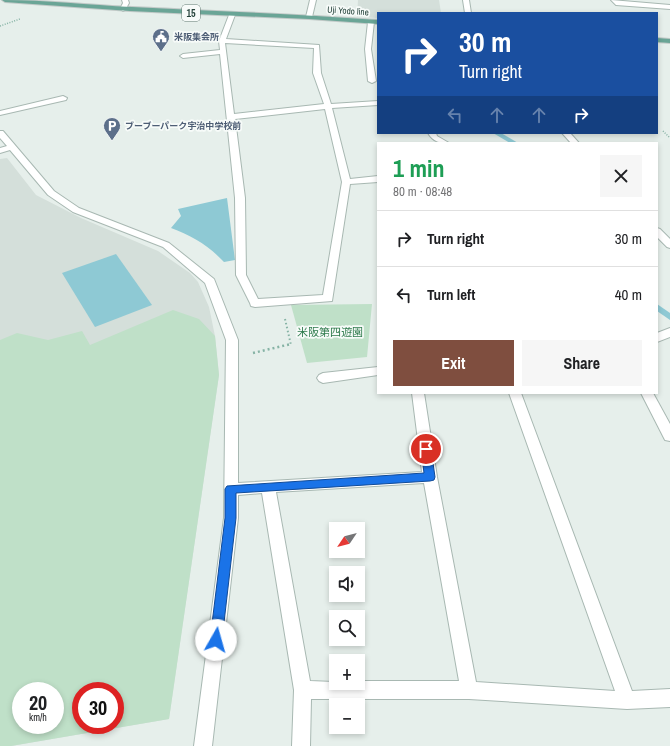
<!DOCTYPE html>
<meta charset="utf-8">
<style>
body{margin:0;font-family:"Archivo Narrow","Noto Sans JP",sans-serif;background:#f6f6f6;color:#202124;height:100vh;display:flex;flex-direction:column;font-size:15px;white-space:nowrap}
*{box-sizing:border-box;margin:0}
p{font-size:13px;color:#757577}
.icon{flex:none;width:22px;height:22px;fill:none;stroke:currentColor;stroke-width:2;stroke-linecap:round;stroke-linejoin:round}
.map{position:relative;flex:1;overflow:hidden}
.sheet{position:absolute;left:377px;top:142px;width:281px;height:252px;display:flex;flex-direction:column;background:#fff;border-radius:0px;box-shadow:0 2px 6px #0003}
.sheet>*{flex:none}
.guide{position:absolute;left:377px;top:12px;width:281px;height:122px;border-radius:0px;box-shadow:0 2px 6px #0003;background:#1a4fa0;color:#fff;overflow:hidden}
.needle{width:26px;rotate:235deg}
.tools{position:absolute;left:329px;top:522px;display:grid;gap:8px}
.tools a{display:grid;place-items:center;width:36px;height:36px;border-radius:0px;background:#fff;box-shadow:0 2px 6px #0003;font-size:20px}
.speed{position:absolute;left:12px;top:682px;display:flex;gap:8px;font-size:20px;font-weight:700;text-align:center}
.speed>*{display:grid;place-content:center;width:52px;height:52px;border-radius:50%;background:#fff;box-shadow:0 2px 6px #0003;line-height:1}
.speed small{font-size:10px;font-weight:400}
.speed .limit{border:6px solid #d22;background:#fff;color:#111}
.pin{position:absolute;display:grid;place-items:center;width:34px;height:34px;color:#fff;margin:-17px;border:2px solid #fff;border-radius:50%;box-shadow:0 1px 4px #0007}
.me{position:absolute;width:44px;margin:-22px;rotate:7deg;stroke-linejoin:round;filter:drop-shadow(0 0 3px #0008)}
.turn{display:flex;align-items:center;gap:14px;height:84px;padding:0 16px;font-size:18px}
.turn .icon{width:52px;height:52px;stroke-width:2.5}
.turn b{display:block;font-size:28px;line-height:34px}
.lanes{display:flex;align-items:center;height:38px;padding:0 16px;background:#0003;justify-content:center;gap:20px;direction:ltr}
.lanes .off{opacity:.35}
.round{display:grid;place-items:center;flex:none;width:42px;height:42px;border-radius:0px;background:#f6f6f6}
.head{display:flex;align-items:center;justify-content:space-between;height:68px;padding:0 16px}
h1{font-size:24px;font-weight:800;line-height:30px;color:#1e9e55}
.button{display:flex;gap:8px;margin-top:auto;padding:8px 16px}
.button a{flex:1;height:46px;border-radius:0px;background:#7f4e3f;color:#fff;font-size:16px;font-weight:800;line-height:46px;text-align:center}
.button a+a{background:#f6f6f6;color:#202124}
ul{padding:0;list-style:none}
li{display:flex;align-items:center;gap:12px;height:56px;padding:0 16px;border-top:1px solid #e0e0e0}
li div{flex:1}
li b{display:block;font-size:15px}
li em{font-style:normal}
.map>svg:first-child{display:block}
.built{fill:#d4dfda;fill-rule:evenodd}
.green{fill:#bfe0c8;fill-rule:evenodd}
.water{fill:#8ec9d4}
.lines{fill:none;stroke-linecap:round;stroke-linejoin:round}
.stream{fill:#8ec9d4;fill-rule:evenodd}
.minor-casing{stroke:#a8b8b2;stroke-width:2}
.major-casing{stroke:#c2cac8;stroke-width:2}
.path-far2{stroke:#86b3a5;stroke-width:1.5;stroke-dasharray:1 1.5;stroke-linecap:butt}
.path-far1{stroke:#86b3a5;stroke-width:2;stroke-dasharray:1.5 2.5;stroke-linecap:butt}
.path{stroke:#86b3a5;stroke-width:2.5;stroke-dasharray:2 3;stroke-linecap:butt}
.minor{fill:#fff;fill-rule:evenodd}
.major{fill:#6aa596;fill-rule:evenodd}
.route{fill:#1a73e8;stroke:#114b97}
.labels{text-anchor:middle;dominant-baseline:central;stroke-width:3.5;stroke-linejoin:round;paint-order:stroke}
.far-street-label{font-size:9px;fill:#24423a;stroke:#f7fbf9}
.far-service-label{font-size:9px;font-weight:bold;fill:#4e5e75;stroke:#f7fbf9;text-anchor:start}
.shield{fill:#f7fbf9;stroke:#637a73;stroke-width:1}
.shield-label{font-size:10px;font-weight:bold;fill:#24423a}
.park-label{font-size:11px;fill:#2d7a4b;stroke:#f7fbf9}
</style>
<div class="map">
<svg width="670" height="746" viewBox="0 0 670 746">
<rect width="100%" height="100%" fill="#e6efeb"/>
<g class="built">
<path d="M 358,0 L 439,0 L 441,13 L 378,13 L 378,18 L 357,17 Z"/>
<path d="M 7,158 L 36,195 L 81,218 L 158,251 L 190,273 L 198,282 L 209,307 L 215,336 L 219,375 L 169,719 L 11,746 L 0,746 L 0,159 ZM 21,691 L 55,691 L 55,725 L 21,725 ZM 81,691 L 115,691 L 115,725 L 81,725 Z"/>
</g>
<g class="green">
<path d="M 372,304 L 367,357 L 307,363 L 291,305 Z"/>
<path d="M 173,310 L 199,319 L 215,336 L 219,375 L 169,719 L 11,746 L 0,746 L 0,340 L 17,333 L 48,340 L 82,331 L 90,345 ZM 21,691 L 55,691 L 55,725 L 21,725 ZM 81,691 L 115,691 L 115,725 L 81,725 Z"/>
</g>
<g class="water">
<path d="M 227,198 L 235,260 L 224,262 C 209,246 191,235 171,228 L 181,216 L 178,209 Z"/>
<path d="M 116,254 L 152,305 L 95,327 L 62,273 Z"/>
</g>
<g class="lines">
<g class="stream">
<path d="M 493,133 L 501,133 L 518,143 L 510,143 Z"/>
<path d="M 657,304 L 670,313 L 670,320 L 657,311 Z"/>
</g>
<defs>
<g id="minor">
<path d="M 122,0 L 128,0 L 129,3 L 125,10 L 123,11 L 120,9 L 123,3 Z"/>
<path d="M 310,0 L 316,0 L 312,17 L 309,19 L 306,17 Z"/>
<path d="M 463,0 L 469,0 L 471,13 L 465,13 Z"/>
<path d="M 611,0 L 670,5 L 670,9 L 616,5 Z"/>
<path d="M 232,13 L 235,15 L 226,39 L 319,45 L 321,73 L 331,104 L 378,101 L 378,105 L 332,108 L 350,179 L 378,176 L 378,182 L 350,184 L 332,301 L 255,307 L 251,306 L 250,303 L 236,275 L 235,198 L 220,54 L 183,58 L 180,56 L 183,54 L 220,50 L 219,41 L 229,15 ZM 225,43 L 314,48 L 313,73 L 324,104 L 234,114 ZM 325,109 L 342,182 L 323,295 L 258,299 L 246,275 L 245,198 L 235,119 Z"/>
<path d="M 371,20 L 374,22 L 371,49 L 376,81 L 372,83 L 368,81 L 365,49 L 368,22 Z"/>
<path d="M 63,96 L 67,98 L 66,100 L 0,115 L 0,111 Z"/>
<path d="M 0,131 L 3,131 L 54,191 L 79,208 L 169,243 L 214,279 L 238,340 L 238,483 L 422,472 L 412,393 L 424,393 L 437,477 L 476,682 L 615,691 L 509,393 L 521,393 L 632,691 L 670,689 L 670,707 L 627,709 L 469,699 L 311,699 L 310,746 L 292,746 L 294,690 L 262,493 L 238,495 L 238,518 L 212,746 L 194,746 L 224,518 L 226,340 L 205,283 L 163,247 L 73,212 L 48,195 L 10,150 L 0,153 L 0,148 L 7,146 L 0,138 ZM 424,483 L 459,681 L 358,681 L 358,683 L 310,681 L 276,492 Z"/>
<path d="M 428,133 L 436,133 L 437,136 L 449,143 C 440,143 433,142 428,133 Z"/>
<path d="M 562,133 L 570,133 L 579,143 L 571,143 Z"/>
<path d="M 657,228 L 660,229 L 670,239 L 670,248 L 667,247 L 657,237 Z"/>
<path d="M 670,328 L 670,337 L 657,342 L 657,333 Z"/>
<path d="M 378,367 L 378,375 L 323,383 L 319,381 L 317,378 L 319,375 L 323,373 Z"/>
<path d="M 641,393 L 653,393 L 670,424 L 670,441 L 665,440 Z"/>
</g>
<g id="major">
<path d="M 2,0 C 46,0 89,5 132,7 C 214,11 296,14 378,20 L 378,24 L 309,19 L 130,11 L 5,2 Z"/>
<path d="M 657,38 L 670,39 L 670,43 L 657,42 Z"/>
</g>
</defs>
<use href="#minor" class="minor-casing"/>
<use href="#major" class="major-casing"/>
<g class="path-far2">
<path d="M 0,26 L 20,19"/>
<path d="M 663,131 L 670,138"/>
</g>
<path class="path-far1" d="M 285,319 L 291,345"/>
<path class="path" d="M 253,353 L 291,344"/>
<use href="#minor" class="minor"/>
<use href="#major" class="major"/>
</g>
<path class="route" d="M 426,445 L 430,446 L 431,449 L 435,477 L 434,480 L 430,481 L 236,493 L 236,518 L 222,640 L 220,644 L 216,646 L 211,644 L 210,640 L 225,518 L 225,489 L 227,486 L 424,473 L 421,449 L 422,446 Z"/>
<defs>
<symbol id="civic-pin" viewBox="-11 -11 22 30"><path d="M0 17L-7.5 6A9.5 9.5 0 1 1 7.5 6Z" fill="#5c6f8a" stroke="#f7fbf9"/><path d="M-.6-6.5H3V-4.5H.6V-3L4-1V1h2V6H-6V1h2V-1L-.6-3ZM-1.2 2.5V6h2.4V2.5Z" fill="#fff"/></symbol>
<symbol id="parking-pin" viewBox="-11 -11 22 30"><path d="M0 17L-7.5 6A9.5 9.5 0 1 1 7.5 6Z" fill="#5c6f8a" stroke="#f7fbf9"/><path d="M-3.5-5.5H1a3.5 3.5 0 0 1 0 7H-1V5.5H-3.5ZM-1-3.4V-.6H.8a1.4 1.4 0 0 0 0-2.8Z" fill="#fff"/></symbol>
</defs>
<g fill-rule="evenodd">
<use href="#civic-pin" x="151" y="27" width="20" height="27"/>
<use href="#parking-pin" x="102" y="116" width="20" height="27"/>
</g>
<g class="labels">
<g class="far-street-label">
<text transform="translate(348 11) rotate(4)">Uji Yodo line</text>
</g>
<g class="far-service-label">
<text x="174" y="37">米阪集会所</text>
<text x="125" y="126">ブーブーパーク宇治中学校前</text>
</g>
<rect class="shield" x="182" y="5" width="18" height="16" rx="3"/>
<g class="shield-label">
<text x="191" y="13">15</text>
</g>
<g class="park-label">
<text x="330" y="332">米阪第四遊園</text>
</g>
</g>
</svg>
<div class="tools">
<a><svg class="needle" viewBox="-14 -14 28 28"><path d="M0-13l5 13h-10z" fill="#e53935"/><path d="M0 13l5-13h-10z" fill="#757577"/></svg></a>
<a><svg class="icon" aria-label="sound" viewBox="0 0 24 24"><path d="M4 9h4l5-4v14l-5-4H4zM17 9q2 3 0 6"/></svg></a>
<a><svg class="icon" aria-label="search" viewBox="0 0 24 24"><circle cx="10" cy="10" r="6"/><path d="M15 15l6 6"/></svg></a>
<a>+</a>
<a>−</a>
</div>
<div class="speed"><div>20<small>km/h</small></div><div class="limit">30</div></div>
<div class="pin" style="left:426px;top:449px;background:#d93025"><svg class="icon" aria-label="arrive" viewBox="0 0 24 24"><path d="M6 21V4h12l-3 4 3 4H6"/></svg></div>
<svg class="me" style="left:216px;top:640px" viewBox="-20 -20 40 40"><circle r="19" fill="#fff"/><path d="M0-13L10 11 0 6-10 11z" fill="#1a73e8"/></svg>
<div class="guide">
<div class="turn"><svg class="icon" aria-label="right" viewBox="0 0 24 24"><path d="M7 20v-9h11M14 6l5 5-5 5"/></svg><div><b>30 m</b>Turn right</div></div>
<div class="lanes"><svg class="icon off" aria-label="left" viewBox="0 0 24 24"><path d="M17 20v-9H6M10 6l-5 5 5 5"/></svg><svg class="icon off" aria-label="ahead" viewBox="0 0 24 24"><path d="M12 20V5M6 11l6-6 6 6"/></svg><svg class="icon off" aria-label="ahead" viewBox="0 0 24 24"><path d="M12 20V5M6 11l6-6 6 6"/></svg><svg class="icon" aria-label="right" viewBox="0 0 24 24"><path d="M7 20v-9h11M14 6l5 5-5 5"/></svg></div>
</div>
<section class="sheet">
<div class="head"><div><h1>1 min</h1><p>80 m · 08:48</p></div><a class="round"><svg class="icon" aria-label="close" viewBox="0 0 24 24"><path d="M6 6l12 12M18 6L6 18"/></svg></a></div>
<ul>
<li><svg class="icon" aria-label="right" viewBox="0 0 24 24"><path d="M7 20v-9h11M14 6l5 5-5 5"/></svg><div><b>Turn right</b></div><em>30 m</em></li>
<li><svg class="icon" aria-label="left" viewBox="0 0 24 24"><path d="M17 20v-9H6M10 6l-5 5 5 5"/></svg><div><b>Turn left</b></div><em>40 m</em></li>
</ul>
<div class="button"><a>Exit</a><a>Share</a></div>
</section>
</div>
